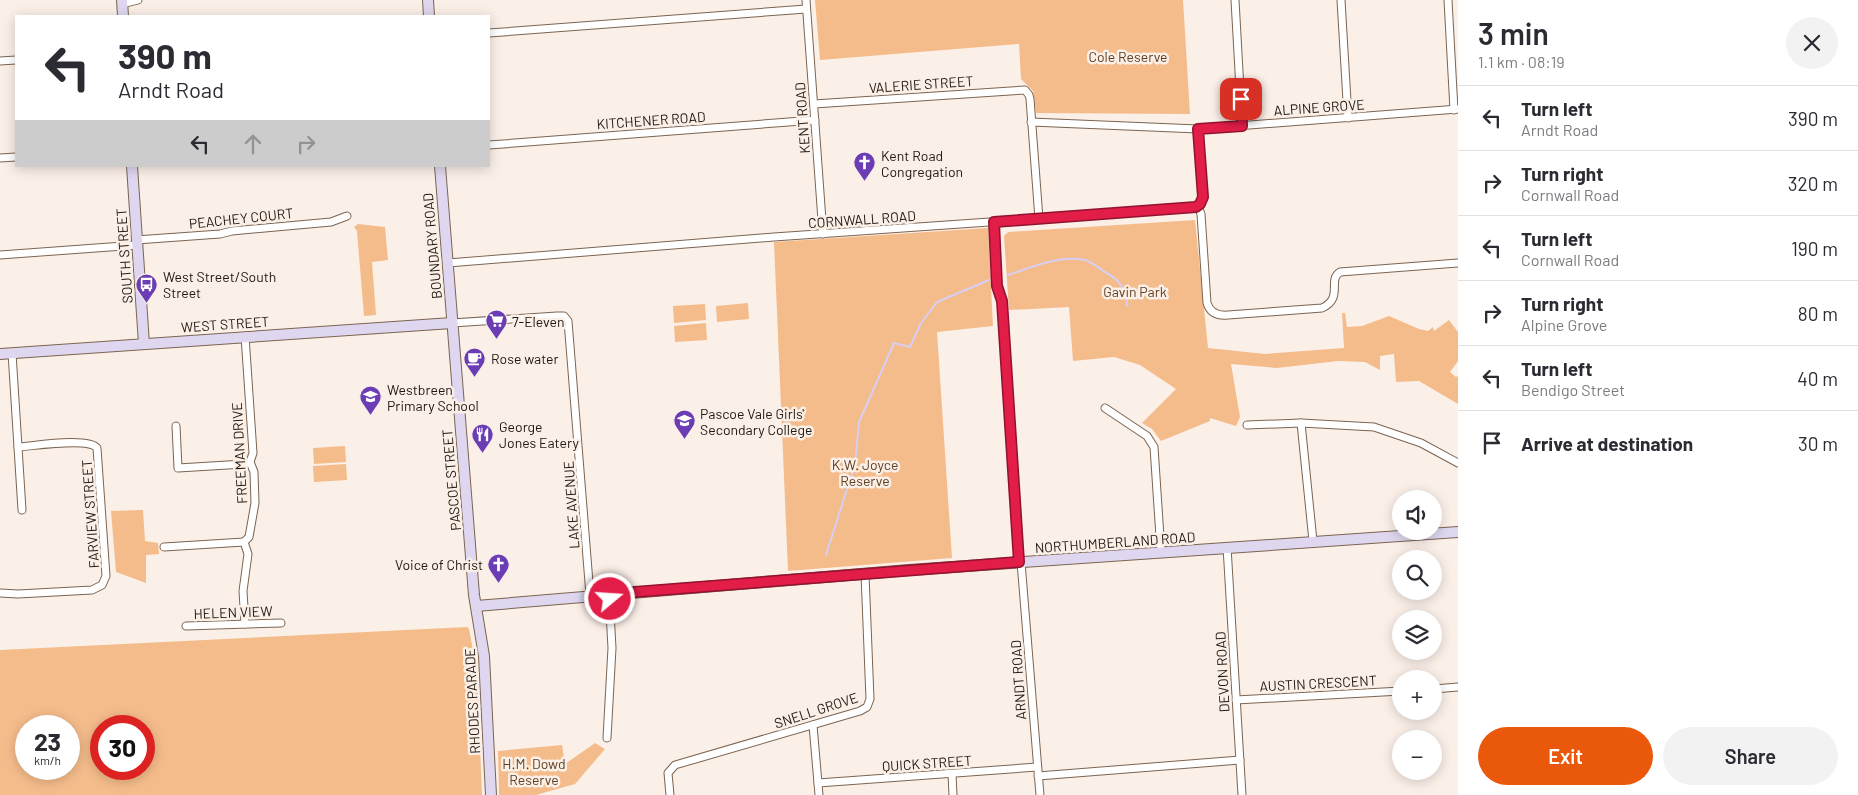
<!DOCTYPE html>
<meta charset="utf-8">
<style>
body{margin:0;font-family:Barlow,sans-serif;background:#f2f2f3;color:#2b2b33;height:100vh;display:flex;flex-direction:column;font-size:19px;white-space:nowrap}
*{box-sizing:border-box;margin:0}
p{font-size:16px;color:#7c7c81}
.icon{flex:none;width:28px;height:28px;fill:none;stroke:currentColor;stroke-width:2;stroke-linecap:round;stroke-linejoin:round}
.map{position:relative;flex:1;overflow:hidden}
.sheet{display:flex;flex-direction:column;background:#fff;width:400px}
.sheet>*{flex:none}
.top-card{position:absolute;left:15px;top:15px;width:475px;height:152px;border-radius:0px;box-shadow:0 2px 12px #0003;background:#fff;color:#2b2b33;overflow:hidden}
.buttons{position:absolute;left:1392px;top:490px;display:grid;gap:10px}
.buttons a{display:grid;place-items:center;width:50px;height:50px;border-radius:50%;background:#fff;box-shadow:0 2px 12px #0003;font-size:25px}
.speed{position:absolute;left:15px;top:715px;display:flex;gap:10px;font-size:25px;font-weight:700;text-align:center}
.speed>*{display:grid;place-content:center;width:65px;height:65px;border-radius:50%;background:#fff;box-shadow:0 2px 12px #0003;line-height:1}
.speed small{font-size:12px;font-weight:400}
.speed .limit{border:8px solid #d22;background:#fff;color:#111}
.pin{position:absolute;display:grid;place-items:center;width:42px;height:42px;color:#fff;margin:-21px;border-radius:10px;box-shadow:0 2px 8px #0006}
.me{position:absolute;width:55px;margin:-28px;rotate:72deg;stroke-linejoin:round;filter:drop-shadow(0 0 4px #0008)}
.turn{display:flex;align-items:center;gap:18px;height:105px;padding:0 20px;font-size:22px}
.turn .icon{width:65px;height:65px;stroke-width:2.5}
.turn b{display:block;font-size:35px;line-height:42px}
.lanes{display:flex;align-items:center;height:48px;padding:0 20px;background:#0003;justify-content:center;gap:25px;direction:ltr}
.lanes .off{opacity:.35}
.round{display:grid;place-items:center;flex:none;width:52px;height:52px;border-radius:26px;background:#f2f2f3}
.headline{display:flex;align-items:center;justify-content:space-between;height:85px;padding:0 20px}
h1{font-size:30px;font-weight:600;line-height:38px}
.action{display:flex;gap:10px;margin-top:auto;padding:10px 20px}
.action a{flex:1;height:58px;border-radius:30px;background:#ea580c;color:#fff;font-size:20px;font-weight:600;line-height:58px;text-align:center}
.action a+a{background:#f2f2f3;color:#2b2b33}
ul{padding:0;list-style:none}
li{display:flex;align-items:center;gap:15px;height:65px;padding:0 20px;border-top:1px solid #e1e1e2}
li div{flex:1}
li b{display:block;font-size:19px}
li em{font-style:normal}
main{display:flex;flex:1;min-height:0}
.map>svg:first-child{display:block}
.green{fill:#f5bc8b;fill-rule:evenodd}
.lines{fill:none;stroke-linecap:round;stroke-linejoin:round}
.stream{stroke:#d8cef3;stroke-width:2}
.street-casing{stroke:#7b6451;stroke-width:9}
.secondary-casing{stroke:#7b6451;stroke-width:12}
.street{stroke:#fff;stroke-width:7}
.secondary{stroke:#ded7ef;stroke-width:10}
.route-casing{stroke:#92132f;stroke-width:12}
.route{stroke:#e11d48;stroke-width:9}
.labels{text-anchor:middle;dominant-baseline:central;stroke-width:5;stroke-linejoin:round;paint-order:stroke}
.park-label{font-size:14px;fill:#603f21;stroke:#fbf0e8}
.street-label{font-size:14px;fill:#211810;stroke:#fbf0e8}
.poi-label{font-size:14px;fill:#211810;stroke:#fbf0e8;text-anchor:start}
</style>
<main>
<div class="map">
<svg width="1458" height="795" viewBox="0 0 1458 795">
<rect width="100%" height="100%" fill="#fbf0e8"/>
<g class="green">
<path d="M 815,0 L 1183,0 L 1190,114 L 1036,113 L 1033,91 L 1021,79 L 1019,44 L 820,60 Z"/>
<path d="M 1195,220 L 1208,348 L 1265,354 L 1344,348 L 1342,313 L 1345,313 L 1347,327 L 1362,326 L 1389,316 L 1419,329 L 1428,331 L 1433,327 L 1434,331 L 1449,320 L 1458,332 L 1458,361 L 1450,372 L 1456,377 L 1458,376 L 1458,404 L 1419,381 L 1396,382 L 1394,354 L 1380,356 L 1380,370 L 1365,362 L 1338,361 L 1277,368 L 1231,364 L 1240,417 L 1236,426 L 1210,418 L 1210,421 L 1161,441 L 1152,429 L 1142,423 L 1176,389 L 1140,365 L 1114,357 L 1073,361 L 1069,307 L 1009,310 L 1004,236 L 1008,232 Z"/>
<path d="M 358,224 L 385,227 L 388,260 L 372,262 L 376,315 L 364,316 L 357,231 L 354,227 Z"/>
<path d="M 988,228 L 993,326 L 937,332 L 952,558 L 788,571 L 774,242 Z"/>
<path d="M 748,303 L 749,319 L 717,322 L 716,306 Z"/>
<path d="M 705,304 L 706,320 L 674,323 L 673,306 Z"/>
<path d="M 706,323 L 707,340 L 675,342 L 674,326 Z"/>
<path d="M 345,446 L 346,462 L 314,464 L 313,448 Z"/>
<path d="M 346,464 L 347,480 L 314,482 L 313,466 Z"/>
<path d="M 143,510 L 145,541 L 158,543 L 159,554 L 146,555 L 146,583 L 116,572 L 111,511 Z"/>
<path d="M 467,627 L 469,629 L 477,671 L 482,795 L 0,795 L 0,650 ZM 69,726 L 69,769 L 26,769 L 26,726 ZM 101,726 L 144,726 L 144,769 L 101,769 Z"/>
<path d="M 595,743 L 605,749 L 575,784 L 536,795 L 499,795 L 498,751 L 562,745 L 565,764 Z"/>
</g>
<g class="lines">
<g class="stream">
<path d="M 1008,275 C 1032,267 1059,255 1085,260 C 1092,262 1099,268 1105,272 C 1120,280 1126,289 1127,306"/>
<path d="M 826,555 L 855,464 L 859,422 L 894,343 L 910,347 L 921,323 L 937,302 L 989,280"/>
</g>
<defs>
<g id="street">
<path d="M 806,0 L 823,234"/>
<path d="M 1235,0 L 1242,125"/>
<path d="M 1341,0 L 1348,118"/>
<path d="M 1448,0 L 1454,110"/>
<path d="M 122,4 L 138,0"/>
<path d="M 489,33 L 806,9"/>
<path d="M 0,61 L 16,60"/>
<path d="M 814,104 L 1025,90 L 1029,95 L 1030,99 L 1039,219"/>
<path d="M 1031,122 L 1198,129 L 1458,109"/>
<path d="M 489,145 L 815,120"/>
<path d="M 0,158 L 16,157"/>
<path d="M 1198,206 L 1201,214 L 1207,303 C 1210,313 1218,316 1228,315 L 1322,308 C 1344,298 1327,280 1340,272 L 1458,263"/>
<path d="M 995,222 L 997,286 L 1002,301 L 1019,562"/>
<path d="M 136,240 L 220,234 L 232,231 L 331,222 L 347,216"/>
<path d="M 0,255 L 137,245"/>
<path d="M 448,263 L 774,237 L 1192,208 L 1201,204 L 1203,197 L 1198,129"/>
<path d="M 452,323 L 557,316 L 564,316 L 568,321 L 590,595"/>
<path d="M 245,336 L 253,453 L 250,462 L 254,472 L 255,503 L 249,537 L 244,542 L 248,554 L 243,591 L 245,624"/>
<path d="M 12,353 L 22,510"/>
<path d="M 1105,408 L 1147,436 L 1154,447 L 1161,552"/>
<path d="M 1301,423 L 1313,541"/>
<path d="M 1247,425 L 1301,423 L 1374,427 L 1421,443 L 1458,463"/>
<path d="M 176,426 L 178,468 L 244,464 L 250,462"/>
<path d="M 164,547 L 244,542"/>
<path d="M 1227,547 L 1242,795"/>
<path d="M 1021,562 L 1040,795"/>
<path d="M 0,593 L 18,594 L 92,590 L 102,585 L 106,576 L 97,448 C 88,437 34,446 18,447"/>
<path d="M 186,626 L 281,623"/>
<path d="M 1434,689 L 1458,687"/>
<path d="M 1236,700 L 1401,691"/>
<path d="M 813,725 L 819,795"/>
<path d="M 607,738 L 612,648 L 609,594"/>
<path d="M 952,774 L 953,795"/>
<path d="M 1038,776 L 1240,760"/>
<path d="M 818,783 L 1037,767"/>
<path d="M 670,795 L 668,773 L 675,765 L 860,711 L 867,707 L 870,699 L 865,574"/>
</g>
<g id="secondary">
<path d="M 122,0 L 123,16"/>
<path d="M 428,0 L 429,16"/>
<path d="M 132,166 L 144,344"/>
<path d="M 440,166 L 474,595 L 484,656 L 491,795"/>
<path d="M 0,354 L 452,323"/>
<path d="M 476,606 L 909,570 L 1458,532"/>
</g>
</defs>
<use href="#street" class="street-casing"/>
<use href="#secondary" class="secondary-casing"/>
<use href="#street" class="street"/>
<use href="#secondary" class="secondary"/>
</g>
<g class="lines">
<defs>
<path id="route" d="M 610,599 L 609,594 L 1019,562 L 1002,301 L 997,286 L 994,222 L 1196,207 L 1200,204 L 1203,197 L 1198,129 L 1242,126 L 1241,99"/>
</defs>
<use href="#route" class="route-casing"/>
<use href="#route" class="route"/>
</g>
<defs>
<symbol id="church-pin" viewBox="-11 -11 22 30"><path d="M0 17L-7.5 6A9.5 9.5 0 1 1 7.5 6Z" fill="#6b3db4" stroke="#fbf0e8"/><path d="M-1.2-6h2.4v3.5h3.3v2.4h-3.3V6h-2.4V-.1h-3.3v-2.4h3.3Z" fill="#fff"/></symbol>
<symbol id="bus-pin" viewBox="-11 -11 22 30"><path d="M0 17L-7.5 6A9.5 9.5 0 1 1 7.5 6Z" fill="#6b3db4" stroke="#fbf0e8"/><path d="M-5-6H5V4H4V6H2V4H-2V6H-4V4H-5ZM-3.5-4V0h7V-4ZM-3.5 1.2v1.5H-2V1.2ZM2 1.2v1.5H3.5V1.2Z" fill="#fff"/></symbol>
<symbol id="supermarket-pin" viewBox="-11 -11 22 30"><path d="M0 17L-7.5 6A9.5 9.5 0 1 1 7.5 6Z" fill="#6b3db4" stroke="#fbf0e8"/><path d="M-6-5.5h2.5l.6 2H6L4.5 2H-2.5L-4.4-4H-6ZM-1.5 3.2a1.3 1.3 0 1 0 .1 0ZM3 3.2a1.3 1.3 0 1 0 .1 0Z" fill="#fff"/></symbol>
<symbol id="cafe-pin" viewBox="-11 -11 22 30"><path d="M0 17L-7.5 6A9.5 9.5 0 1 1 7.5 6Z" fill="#6b3db4" stroke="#fbf0e8"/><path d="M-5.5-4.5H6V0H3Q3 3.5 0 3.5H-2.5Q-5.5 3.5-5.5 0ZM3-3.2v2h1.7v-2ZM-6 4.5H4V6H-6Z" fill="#fff"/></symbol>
<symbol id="school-pin" viewBox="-11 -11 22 30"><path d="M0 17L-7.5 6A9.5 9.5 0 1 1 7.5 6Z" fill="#6b3db4" stroke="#fbf0e8"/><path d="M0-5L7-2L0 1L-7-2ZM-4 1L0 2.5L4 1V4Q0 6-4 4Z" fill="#fff"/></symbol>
<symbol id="restaurant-pin" viewBox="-11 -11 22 30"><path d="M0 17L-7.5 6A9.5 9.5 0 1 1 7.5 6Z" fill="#6b3db4" stroke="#fbf0e8"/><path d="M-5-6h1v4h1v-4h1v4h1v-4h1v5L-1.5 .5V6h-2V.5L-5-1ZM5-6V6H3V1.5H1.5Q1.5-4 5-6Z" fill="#fff"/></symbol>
</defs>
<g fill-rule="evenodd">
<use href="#church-pin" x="852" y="150" width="25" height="34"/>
<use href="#bus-pin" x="134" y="272" width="25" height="34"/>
<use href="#supermarket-pin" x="484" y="308" width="25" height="34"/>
<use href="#cafe-pin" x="462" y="346" width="25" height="34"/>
<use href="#school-pin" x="358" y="384" width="25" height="34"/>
<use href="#school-pin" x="672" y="408" width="25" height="34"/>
<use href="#restaurant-pin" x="470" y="422" width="25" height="34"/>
<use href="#church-pin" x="486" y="552" width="25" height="34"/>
</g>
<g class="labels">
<g class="park-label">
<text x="1128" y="56">Cole Reserve</text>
<text x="1135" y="291">Gavin Park</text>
<text x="865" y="464">K.W. Joyce<tspan x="865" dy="16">Reserve</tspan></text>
<text x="534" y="763">H.M. Dowd<tspan x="534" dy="16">Reserve</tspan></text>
</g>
<g class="street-label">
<text transform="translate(921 84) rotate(-4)">VALERIE STREET</text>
<text transform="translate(1319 107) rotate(-4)">ALPINE GROVE</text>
<text transform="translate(802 118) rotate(-94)">KENT ROAD</text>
<text transform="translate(651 120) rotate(-4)">KITCHENER ROAD</text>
<text transform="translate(241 218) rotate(-6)">PEACHEY COURT</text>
<text transform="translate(862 219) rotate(-4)">CORNWALL ROAD</text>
<text transform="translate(432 246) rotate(-95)">BOUNDARY ROAD</text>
<text transform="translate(124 256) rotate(-94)">SOUTH STREET</text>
<text transform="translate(225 324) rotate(-4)">WEST STREET</text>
<text transform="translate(239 453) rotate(-93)">FREEMAN DRIVE</text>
<text transform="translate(451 480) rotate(-95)">PASCOE STREET</text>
<text transform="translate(571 505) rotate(-94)">LAKE AVENUE</text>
<text transform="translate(90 514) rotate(-94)">FARVIEW STREET</text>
<text transform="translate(1115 542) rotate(-4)">NORTHUMBERLAND ROAD</text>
<text transform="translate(233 612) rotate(-2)">HELEN VIEW</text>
<text transform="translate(1222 672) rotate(-93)">DEVON ROAD</text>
<text transform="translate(1018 680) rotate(-94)">ARNDT ROAD</text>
<text transform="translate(1318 683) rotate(-3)">AUSTIN CRESCENT</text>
<text transform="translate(472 701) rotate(-93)">RHODES PARADE</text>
<text transform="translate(816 710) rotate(-18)">SNELL GROVE</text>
<text transform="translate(927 763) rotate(-4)">QUICK STREET</text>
</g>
<g class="poi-label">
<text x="881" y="155">Kent Road<tspan x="881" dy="16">Congregation</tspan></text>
<text x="163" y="276">West Street/South<tspan x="163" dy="16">Street</tspan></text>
<text x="512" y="321">7-Eleven</text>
<text x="491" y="358">Rose water</text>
<text x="387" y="389">Westbreen<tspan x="387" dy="16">Primary School</tspan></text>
<text x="700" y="413">Pascoe Vale Girls'<tspan x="700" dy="16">Secondary College</tspan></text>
<text x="499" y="426">George<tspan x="499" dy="16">Jones Eatery</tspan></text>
<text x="483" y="564" text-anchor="end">Voice of Christ</text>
</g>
</g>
</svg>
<div class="buttons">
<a><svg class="icon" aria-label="sound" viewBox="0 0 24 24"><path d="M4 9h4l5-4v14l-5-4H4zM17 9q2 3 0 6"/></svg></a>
<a><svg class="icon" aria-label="search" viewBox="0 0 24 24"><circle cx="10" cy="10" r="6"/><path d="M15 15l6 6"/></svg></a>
<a><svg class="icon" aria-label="layers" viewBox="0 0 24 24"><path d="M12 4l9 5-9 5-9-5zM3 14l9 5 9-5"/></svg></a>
<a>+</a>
<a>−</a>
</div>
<div class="speed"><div>23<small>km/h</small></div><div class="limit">30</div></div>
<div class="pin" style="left:1241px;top:99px;background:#d93025"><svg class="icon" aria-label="arrive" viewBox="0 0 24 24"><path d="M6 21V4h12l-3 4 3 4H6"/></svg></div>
<svg class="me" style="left:610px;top:599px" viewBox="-20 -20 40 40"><circle r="17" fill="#e11d48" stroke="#fff" stroke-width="3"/><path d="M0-11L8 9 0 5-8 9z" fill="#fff"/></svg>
<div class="top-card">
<div class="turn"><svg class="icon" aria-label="left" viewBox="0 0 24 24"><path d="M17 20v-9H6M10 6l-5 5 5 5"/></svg><div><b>390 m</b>Arndt Road</div></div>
<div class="lanes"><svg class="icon" aria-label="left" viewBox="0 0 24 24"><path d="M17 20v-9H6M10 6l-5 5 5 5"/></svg><svg class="icon off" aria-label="ahead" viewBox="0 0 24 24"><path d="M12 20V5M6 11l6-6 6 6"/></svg><svg class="icon off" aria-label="right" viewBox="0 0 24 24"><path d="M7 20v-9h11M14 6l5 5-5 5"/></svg></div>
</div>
</div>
<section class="sheet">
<div class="headline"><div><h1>3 min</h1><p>1.1 km · 08:19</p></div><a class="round"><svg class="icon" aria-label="close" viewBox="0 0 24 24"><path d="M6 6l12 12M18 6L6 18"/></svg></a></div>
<ul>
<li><svg class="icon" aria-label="left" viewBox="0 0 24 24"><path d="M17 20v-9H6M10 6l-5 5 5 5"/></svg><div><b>Turn left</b><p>Arndt Road</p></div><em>390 m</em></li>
<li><svg class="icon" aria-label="right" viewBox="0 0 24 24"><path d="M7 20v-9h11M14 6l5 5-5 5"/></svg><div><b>Turn right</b><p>Cornwall Road</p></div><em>320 m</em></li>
<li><svg class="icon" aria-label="left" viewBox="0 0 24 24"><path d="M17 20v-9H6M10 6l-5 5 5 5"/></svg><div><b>Turn left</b><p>Cornwall Road</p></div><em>190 m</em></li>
<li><svg class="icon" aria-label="right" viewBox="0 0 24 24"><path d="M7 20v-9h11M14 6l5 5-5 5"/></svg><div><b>Turn right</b><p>Alpine Grove</p></div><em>80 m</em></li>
<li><svg class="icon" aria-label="left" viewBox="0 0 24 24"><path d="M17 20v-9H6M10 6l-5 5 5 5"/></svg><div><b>Turn left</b><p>Bendigo Street</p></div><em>40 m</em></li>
<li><svg class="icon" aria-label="arrive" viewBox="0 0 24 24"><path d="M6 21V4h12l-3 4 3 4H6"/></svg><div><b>Arrive at destination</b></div><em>30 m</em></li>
</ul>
<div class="action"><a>Exit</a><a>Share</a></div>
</section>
</main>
